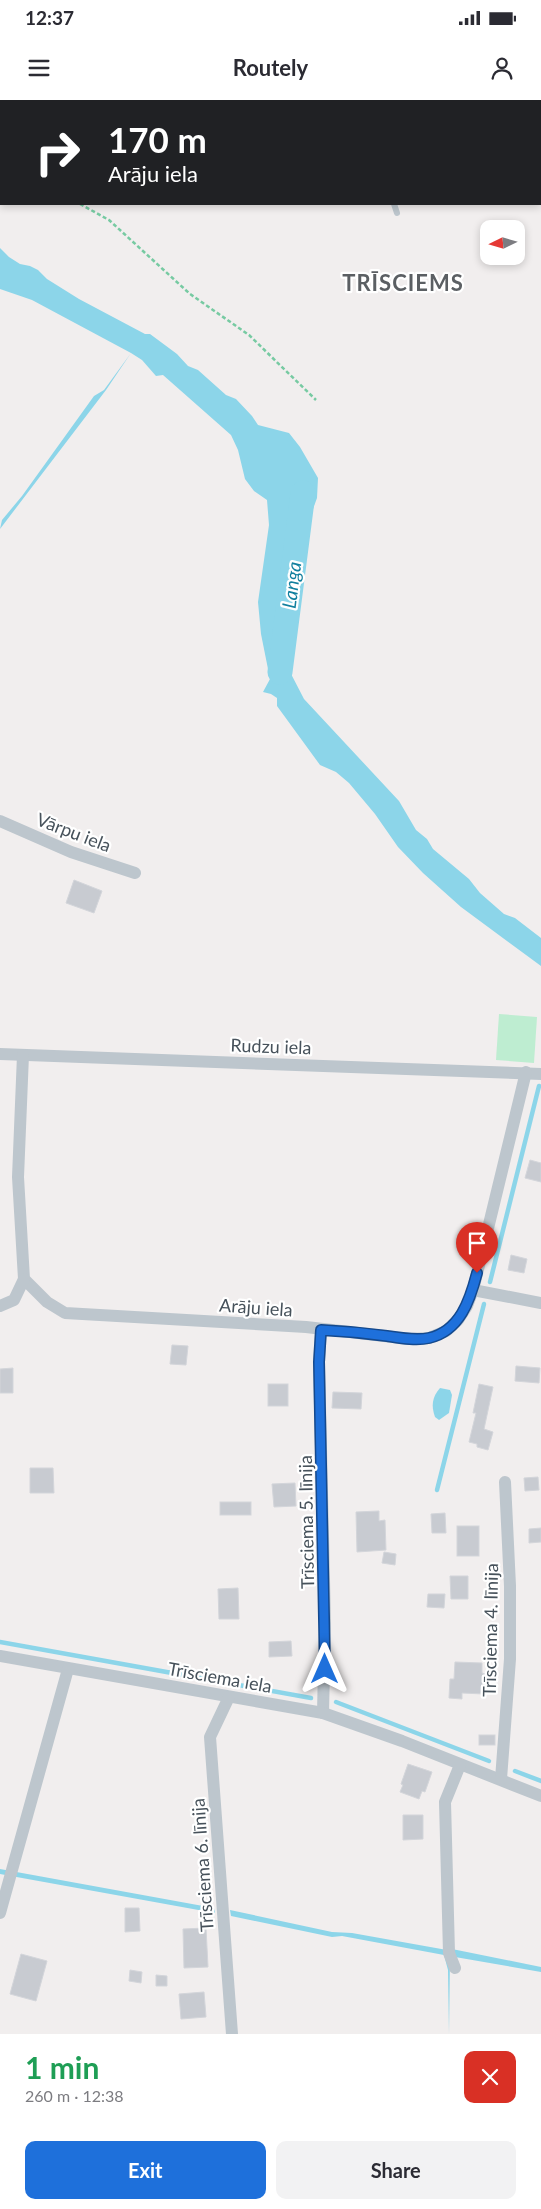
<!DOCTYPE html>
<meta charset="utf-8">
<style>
body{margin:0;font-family:Lato,sans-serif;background:#f2f2f3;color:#2b2b33;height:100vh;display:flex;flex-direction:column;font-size:19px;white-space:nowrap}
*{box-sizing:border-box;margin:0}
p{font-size:16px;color:#7c7c81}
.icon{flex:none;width:28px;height:28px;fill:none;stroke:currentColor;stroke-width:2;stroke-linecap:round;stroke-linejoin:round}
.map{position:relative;height:1934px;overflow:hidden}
.drawer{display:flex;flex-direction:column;background:#fff;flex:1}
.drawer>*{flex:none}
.hud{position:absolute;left:0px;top:0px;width:541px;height:105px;box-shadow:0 2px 8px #0003;background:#202124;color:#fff;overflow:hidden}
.needle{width:32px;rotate:265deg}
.controls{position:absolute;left:480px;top:120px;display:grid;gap:10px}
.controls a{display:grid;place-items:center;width:45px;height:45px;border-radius:10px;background:#fff;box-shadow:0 2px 8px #0003;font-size:25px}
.pin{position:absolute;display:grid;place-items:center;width:42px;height:42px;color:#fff;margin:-51px -21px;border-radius:50% 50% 50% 0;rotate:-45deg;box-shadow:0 0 5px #0007}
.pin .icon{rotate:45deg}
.me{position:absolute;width:55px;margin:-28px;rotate:0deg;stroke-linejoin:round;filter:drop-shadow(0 0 4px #0008)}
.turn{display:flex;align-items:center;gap:18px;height:105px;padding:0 25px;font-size:22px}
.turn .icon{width:65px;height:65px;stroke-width:2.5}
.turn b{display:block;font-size:35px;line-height:42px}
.round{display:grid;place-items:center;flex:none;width:52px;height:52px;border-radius:10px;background:#f2f2f3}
.summary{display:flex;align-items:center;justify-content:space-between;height:85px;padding:0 25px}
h1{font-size:30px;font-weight:700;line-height:38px;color:#1e9e55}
.primary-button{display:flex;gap:10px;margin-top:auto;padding:10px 25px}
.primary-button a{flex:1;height:58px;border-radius:10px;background:#1e70db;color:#fff;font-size:20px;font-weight:700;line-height:58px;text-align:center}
.primary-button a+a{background:#f2f2f3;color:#2b2b33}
.status{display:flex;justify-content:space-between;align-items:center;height:35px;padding:0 25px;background:#fff;direction:ltr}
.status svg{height:14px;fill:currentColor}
header{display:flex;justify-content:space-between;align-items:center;height:65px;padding:0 25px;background:#fff;font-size:22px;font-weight:700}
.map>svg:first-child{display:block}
.green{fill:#beedd1}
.water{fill:#8cd5e9}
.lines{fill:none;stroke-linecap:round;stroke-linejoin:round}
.stream{stroke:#8cd5e9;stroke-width:4.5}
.river{stroke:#8cd5e9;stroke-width:25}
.building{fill:#c8cbd1;stroke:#d3d5da}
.path{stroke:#77caa2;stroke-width:2.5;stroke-dasharray:4 2.5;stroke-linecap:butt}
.service{stroke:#bdc6cd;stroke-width:6}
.minor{stroke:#bdc6cd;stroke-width:12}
.route-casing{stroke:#14498e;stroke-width:12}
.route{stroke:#1e70db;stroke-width:9}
.labels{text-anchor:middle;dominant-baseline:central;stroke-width:4.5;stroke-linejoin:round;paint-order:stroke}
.street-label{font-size:18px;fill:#47525b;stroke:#fff}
.water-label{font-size:19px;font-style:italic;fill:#117f9e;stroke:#fff}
.district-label{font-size:22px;font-weight:bold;letter-spacing:1px;fill:#5b5f63;stroke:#fff}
</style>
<div class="status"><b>12:37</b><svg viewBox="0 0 49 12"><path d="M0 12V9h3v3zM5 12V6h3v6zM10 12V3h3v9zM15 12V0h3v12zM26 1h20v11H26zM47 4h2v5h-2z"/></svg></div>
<header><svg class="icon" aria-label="menu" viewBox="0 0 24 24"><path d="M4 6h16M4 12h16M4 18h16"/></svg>Routely<svg class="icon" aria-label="person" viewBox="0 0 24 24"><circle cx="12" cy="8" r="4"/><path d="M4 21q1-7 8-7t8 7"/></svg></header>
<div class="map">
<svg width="541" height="1934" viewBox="0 0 541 1934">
<rect width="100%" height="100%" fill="#f1eeee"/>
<path class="green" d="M 499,914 L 537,917 L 534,963 L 496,960 Z"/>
<g class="water">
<path d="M 0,148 L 9,157 L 20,164 L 30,166 L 38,170 L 47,179 L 79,199 L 145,234 L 150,234 L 177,254 L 188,266 L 198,270 L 226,295 L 236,299 L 252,316 L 258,325 L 289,333 L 300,347 L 318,378 L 317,398 L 313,409 L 295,433 L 293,441 L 295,461 L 291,471 L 288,502 L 284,507 L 282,515 L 286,557 L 289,570 L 304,599 L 399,701 L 416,730 L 427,739 L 433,749 L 469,779 L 480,793 L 504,814 L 515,818 L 541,838 L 541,866 L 461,807 L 423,773 L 398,747 L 375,714 L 349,683 L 336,672 L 320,665 L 277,606 L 277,598 L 271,594 L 263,592 L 270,579 L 261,534 L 258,502 L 269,425 L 267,400 L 254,391 L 245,379 L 238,350 L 231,335 L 163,275 L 156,276 L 142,260 L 131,253 L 106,290 L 0,429 L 2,420 L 22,396 L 94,296 L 104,290 L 131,253 L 32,200 L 0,189 Z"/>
<path d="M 440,1288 L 450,1290 L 452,1295 L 449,1313 L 439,1320 L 435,1317 C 431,1306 432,1297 440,1288 Z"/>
<path d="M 0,1769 L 214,1808 L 215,1813 L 0,1774 Z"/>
<path d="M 230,1810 L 332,1832 L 352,1833 L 447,1850 L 450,1857 L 449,1934 L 448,1870 L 444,1855 L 342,1836 L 332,1837 L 231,1816 Z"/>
<path d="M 452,1849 L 541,1867 L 541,1872 L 455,1857 Z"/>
</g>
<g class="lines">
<g class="stream">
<path d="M 490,1182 L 539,986"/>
<path d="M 437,1390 L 484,1204"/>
<path d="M 0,1542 L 311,1598"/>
<path d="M 336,1602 L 489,1661"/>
<path d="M 515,1671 L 541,1681"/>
</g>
<path class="river" d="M 280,572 L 303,393"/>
</g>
<g class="building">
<path d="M 74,780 L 102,791 L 94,813 L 66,803 Z"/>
<path d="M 530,1060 L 541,1063 L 541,1082 L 525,1078 Z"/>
<path d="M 511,1155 L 527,1159 L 524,1173 L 508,1170 Z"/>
<path d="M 172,1245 L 188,1246 L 186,1265 L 170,1264 Z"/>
<path d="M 516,1266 L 540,1268 L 539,1283 L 515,1281 Z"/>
<path d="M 13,1268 L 13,1293 L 0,1293 L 0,1269 Z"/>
<rect x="268" y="1284" width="20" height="22"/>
<path d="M 479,1284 L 493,1287 L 484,1329 L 493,1332 L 488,1350 L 477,1347 L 477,1344 L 469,1342 L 476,1313 L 473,1313 Z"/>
<path d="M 333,1292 L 362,1293 L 361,1309 L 332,1308 Z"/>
<path d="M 30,1368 L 53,1368 L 54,1393 L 30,1393 Z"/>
<path d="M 538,1377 L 539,1390 L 525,1391 L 524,1378 Z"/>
<path d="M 295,1383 L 296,1406 L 274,1407 L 272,1384 Z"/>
<rect x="220" y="1402" width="31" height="13"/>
<path d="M 379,1411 L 379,1421 L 385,1420 L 386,1450 L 357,1452 L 356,1412 Z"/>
<path d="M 445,1413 L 446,1433 L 432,1433 L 431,1414 Z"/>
<rect x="457" y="1426" width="22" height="30"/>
<path d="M 541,1428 L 541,1442 L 529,1443 L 529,1429 Z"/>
<path d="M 384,1452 L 396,1454 L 395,1465 L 382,1463 Z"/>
<path d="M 450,1476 L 468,1476 L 468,1499 L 451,1499 Z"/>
<path d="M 238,1488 L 239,1519 L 219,1519 L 218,1489 Z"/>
<path d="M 428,1494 L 445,1494 L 444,1508 L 427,1507 Z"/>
<path d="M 291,1541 L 292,1556 L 269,1557 L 269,1542 Z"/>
<path d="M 455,1562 L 482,1563 L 482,1573 L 485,1574 L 484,1594 L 462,1593 L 462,1599 L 449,1598 L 450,1579 L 454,1579 Z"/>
<rect x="479" y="1635" width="16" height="10"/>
<path d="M 408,1664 L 432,1672 L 425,1692 L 422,1691 L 419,1699 L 400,1692 L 403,1685 L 401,1684 Z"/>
<path d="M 403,1715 L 423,1715 L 423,1739 L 403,1740 Z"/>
<path d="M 125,1808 L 139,1808 L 140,1831 L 125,1832 Z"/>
<path d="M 206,1828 L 208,1867 L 184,1868 L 183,1829 Z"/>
<path d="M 21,1854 L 47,1861 L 36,1901 L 10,1894 Z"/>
<path d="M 130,1870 L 142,1872 L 141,1883 L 129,1881 Z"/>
<path d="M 156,1875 L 167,1876 L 167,1886 L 156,1886 Z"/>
<path d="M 204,1892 L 206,1917 L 181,1919 L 179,1894 Z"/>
</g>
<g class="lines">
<g class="path">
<path d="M 45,1 L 46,0"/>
<path d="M 0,42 L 1,40"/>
<path d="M 0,56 L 1,57"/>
<path d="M 80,104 L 109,120 L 190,194 L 249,235 L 316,300"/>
</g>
<g class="service">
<path d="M 368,0 L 368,1"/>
<path d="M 394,104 L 397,113"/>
</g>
<g class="minor">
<path d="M 0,721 L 71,752 L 135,773"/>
<path d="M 0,954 L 541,974"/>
<path d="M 23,955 L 18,1077 L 24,1179 L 47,1202 L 65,1213 L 306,1227 L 410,1239 L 429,1238 L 446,1231 L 458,1220 L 467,1206 L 473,1190 L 526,972"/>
<path d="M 473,1190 L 541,1203"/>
<path d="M 0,1206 L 14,1200 L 24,1179"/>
<path d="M 321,1230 L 319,1262 L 325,1523 L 323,1613"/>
<path d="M 0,1556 L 323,1613 L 402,1641 L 541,1696"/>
<path d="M 229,1597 L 210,1637 L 232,1934"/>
<path d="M 501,1679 L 510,1559 L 510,1486 L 505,1382"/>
<path d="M 0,1813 L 68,1569"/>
<path d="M 455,1868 L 449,1853 L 445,1702 L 460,1665"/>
</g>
</g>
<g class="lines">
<defs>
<path id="route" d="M 325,1569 L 319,1262 L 321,1230 C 343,1231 365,1233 387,1236 C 400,1238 416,1241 429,1238 C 460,1231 470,1200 477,1173"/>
</defs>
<use href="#route" class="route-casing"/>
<use href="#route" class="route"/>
</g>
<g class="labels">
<g class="street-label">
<text transform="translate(74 732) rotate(21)">Vārpu iela</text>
<text transform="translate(271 946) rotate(2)">Rudzu iela</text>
<text transform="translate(256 1207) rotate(4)">Arāju iela</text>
<text transform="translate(306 1422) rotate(-91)">Trīsciema 5. līnija</text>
<text transform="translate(490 1530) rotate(-89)">Trīsciema 4. līnija</text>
<text transform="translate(220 1577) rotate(10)">Trīsciema iela</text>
<text transform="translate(202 1765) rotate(-94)">Trīsciema 6. līnija</text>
</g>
<g class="water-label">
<text transform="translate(291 485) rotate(-83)">Langa</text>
</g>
<g class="district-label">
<text x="403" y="182">TRĪSCIEMS</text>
</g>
</g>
</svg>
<div class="controls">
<a><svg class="needle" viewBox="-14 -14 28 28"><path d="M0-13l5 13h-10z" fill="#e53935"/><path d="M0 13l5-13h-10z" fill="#7c7c81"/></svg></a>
</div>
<div class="pin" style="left:477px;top:1173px;background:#d93025"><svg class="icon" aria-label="arrive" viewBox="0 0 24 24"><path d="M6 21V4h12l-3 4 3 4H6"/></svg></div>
<svg class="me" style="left:325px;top:1569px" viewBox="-20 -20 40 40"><path d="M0-17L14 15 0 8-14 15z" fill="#1e70db" stroke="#fff" stroke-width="4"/></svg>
<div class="hud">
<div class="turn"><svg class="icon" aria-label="right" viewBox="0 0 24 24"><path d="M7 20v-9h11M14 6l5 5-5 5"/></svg><div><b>170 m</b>Arāju iela</div></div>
</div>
</div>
<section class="drawer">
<div class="summary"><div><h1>1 min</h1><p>260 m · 12:38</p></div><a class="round" style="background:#d93025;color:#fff"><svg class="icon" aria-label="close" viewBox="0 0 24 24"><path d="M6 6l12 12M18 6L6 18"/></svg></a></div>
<div class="primary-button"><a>Exit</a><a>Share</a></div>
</section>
